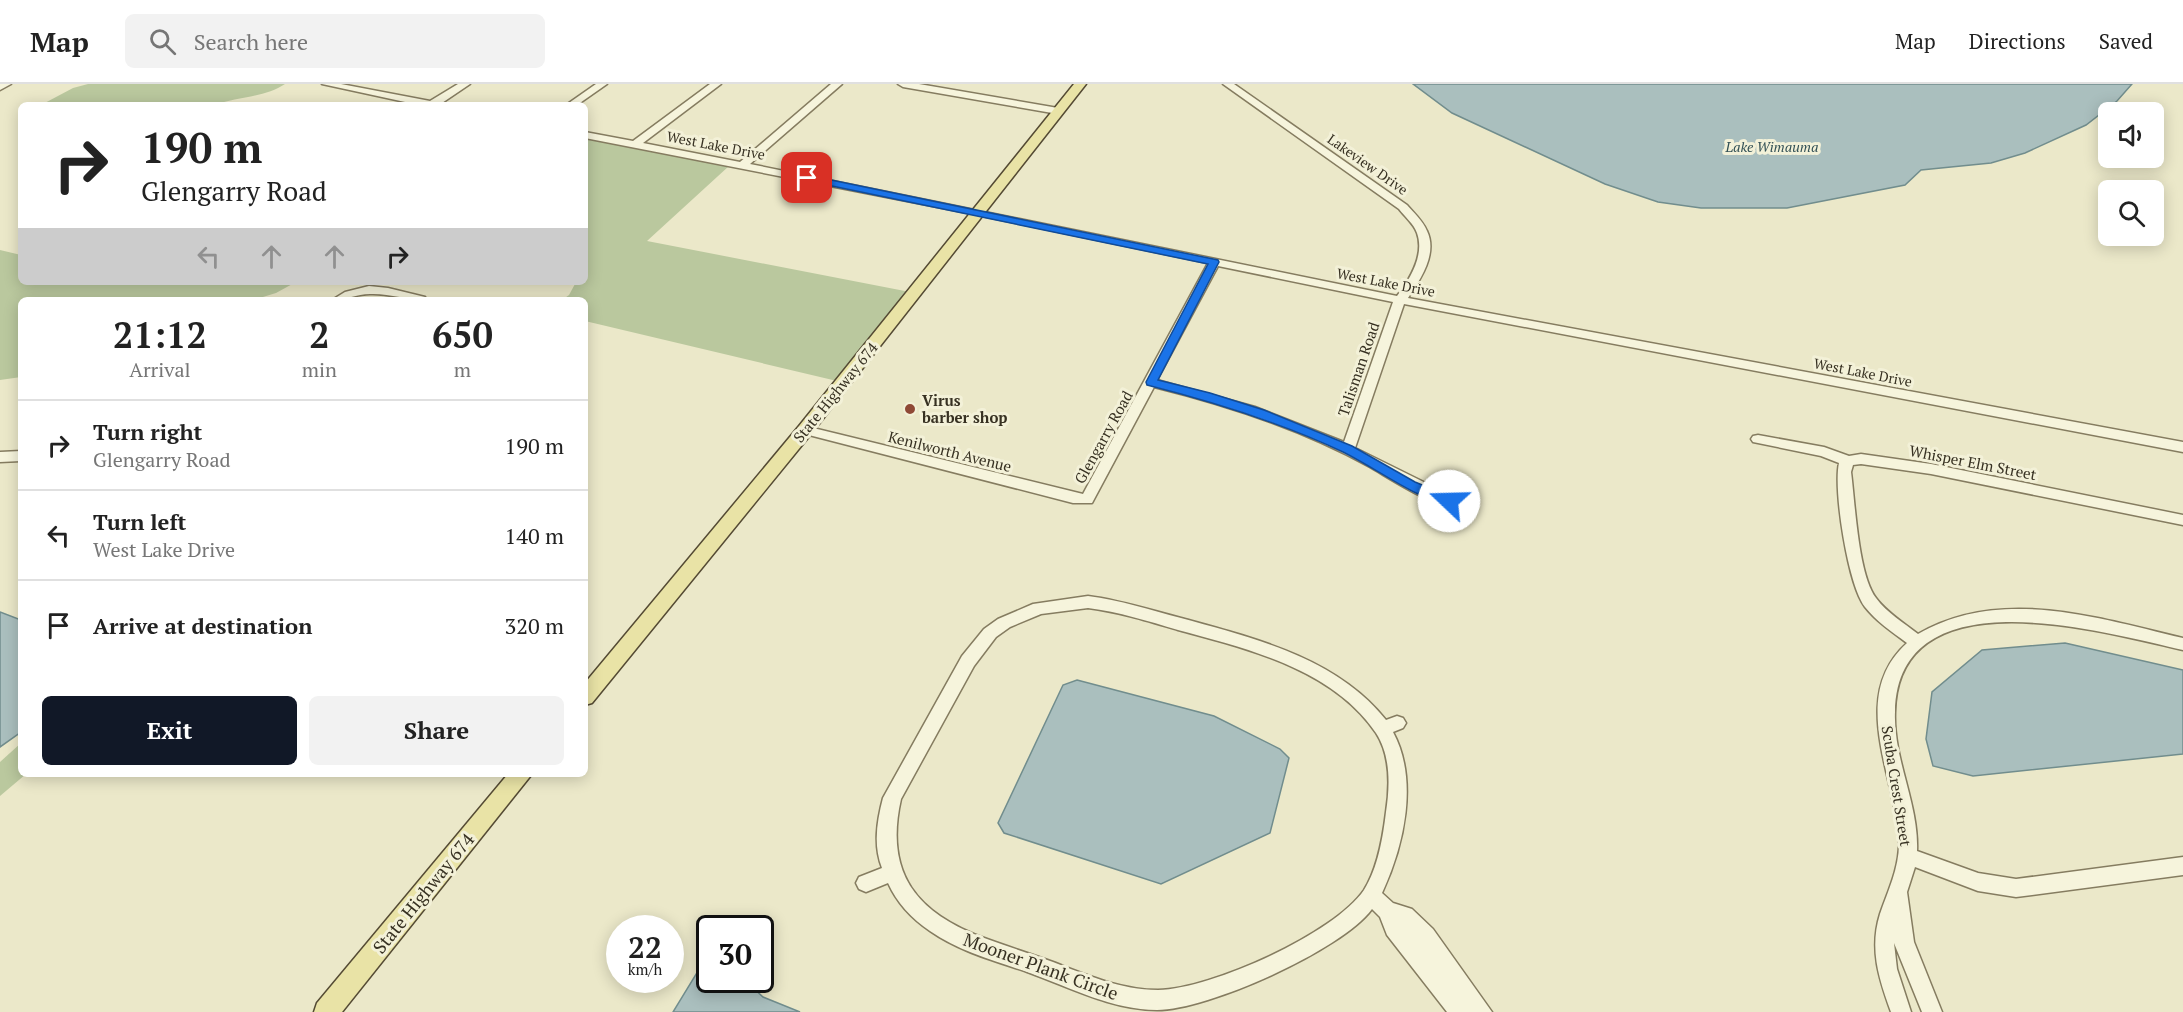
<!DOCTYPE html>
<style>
body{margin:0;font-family:"PT Serif",serif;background:#f2f2f2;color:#222;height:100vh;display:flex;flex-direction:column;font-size:22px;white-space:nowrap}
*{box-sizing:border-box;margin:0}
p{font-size:20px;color:#767676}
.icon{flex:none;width:33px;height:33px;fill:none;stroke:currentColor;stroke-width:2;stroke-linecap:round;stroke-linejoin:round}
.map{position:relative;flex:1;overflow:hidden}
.side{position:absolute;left:18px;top:213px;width:570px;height:480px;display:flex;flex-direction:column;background:#fff;border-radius:9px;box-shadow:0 3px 15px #0003}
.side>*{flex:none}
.hud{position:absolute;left:18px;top:18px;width:570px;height:183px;border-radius:9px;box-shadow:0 3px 15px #0003;background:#fff;color:#222;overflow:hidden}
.fabs{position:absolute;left:2098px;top:18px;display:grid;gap:12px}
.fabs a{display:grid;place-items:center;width:66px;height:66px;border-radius:9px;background:#fff;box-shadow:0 3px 15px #0003;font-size:30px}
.speed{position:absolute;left:606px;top:831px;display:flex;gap:12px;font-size:30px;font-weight:700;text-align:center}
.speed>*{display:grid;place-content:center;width:78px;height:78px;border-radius:50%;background:#fff;box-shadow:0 3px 15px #0003;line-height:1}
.speed small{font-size:15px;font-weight:400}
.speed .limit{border:3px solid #111;border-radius:9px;background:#fff;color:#111}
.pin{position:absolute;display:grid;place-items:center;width:51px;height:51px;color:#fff;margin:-26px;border-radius:12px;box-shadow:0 3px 9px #0006}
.me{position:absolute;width:66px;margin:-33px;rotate:291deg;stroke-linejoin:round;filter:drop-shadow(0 0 4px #0008)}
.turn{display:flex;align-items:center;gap:21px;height:126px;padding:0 24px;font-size:27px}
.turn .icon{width:78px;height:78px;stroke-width:2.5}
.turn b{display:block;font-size:42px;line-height:51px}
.lanes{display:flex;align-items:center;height:57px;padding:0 24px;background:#0003;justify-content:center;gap:30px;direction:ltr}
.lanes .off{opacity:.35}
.eta{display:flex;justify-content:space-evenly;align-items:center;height:102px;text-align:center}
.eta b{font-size:36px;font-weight:700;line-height:42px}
.button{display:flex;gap:12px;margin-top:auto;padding:12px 24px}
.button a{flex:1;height:69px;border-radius:9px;background:#111827;color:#fff;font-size:24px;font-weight:700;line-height:69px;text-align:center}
.button a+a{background:#f2f2f2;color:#222}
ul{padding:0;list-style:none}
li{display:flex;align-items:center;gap:18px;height:90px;padding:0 24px;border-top:2px solid #e0e0e0}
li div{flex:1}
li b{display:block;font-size:22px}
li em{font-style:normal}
header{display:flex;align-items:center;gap:36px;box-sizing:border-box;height:84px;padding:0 30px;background:#fff;border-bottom:2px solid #e0e0e0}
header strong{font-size:28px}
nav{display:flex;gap:33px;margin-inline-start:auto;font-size:21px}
.search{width:420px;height:54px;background:#f2f2f2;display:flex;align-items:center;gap:15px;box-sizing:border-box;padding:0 21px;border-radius:9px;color:#767676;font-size:22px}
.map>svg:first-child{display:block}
.green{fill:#bac89e}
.water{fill:#aabfbe;stroke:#718d8d;stroke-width:1.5}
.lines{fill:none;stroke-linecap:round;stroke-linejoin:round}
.minor-casing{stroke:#857c60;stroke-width:3}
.major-casing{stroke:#544a33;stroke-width:3}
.minor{fill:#f6f4dc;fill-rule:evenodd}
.major{fill:#e9e3a6;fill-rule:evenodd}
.route{fill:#1a73e8;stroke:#114b97;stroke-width:1.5}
.poi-dot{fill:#8f4935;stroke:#f3f1d8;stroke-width:2}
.labels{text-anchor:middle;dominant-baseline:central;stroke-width:6;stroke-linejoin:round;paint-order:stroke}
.far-street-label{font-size:14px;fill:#373122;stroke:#f3f1d8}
.far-water-label{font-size:14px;font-style:italic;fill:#325055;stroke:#f3f1d8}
.street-label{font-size:15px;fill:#373122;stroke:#f3f1d8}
.poi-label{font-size:15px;font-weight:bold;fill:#373122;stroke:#f3f1d8;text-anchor:start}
.near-street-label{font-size:18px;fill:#373122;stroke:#f3f1d8}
</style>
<header>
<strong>Map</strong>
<div class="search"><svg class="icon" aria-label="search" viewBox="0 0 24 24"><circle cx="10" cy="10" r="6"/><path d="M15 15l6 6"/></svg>Search here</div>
<nav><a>Map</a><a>Directions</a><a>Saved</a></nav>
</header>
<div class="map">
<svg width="2183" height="928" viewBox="0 0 2183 928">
<rect width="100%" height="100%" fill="#ebe8c9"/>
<g class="green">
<path d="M 88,0 L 285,0 C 266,13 237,13 214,21 L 41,21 L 73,4 Z"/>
<path d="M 585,54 L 729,82 L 647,157 L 910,208 L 837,297 L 585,237 L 585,216 L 562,216 L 569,211 L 575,200 L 574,198 L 585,198 Z"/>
<path d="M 0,166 L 21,171 L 21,198 L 296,198 L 276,209 L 253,216 L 21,216 L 21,293 L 0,296 Z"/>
<path d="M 21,659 L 21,690 L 26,690 L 0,712 L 0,678 Z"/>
</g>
<g class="water">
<path d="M 1413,0 L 2132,0 L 2117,17 L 2086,41 L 2025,69 L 1991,79 L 1921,86 L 1905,101 L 1787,124 L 1701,124 L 1658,118 L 1605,100 L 1452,29 Z"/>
<path d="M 0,528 L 21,536 L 21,648 L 0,663 Z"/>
<path d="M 2065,559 L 2183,586 L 2183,670 L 1973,692 L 1933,682 L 1926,655 L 1932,608 L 1982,566 Z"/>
<path d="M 1077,596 L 1214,632 L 1280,665 L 1289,674 L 1270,749 L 1161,800 L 1004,749 L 998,739 L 1063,601 Z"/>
<path d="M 709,869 L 710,896 L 745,896 L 763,913 L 800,928 L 673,928 Z"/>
</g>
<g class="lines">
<defs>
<g id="minor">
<path d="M 0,0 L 11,0 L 0,6 Z"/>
<path d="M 322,0 L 341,0 L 430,17 L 458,0 L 470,0 L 439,21 L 419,21 Z"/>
<path d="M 596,0 L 607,0 L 577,21 L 566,21 Z"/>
<path d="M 710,0 L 721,0 L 643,59 L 740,78 L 831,0 L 842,0 L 750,80 L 1397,212 C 1410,195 1425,171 1417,149 C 1414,140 1405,133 1399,125 L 1223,0 L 1234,0 L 1407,121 C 1414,129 1423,137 1427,147 C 1438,170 1420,196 1408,214 L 2183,358 L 2183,368 L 1404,220 L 1355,364 L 1454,413 L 1456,417 L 1454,421 C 1436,426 1385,391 1368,382 C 1301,345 1227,321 1154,303 L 1092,419 L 1073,419 L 805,350 L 798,346 L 805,342 L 1083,410 L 1208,179 L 968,129 L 585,54 L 585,48 L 633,57 ZM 1218,182 L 1393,218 L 1344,358 L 1255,323 L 1157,296 Z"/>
<path d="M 898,0 L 919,0 L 1058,24 L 1063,27 L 1058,30 L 903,3 Z"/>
<path d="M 369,202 L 388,204 L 425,213 L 427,216 C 407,216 388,209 370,210 C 356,210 347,216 332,216 L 345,208 Z"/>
<path d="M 1758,351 L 1824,363 L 1849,372 L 1861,370 L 1931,380 L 2183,431 L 2183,441 L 1931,390 L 1861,380 L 1853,381 L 1851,388 C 1855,418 1858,491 1876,514 C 1887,529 1904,539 1918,550 C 2000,502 2098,534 2183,554 L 2183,566 C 2103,548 1898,489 1895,628 C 1893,675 1919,720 1917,767 L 1978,789 L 2016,795 L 2183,773 L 2183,791 L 2016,813 L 1978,807 L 1915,783 L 1907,808 L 1914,858 L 1942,928 L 1922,928 L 1894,859 L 1897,885 L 1911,928 L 1891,928 C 1879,895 1869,865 1880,830 C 1888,807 1899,784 1899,760 C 1897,694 1847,613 1907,559 C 1892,548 1876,537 1865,523 C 1848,501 1833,405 1839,379 L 1821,372 L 1753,358 L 1751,355 L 1753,352 Z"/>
<path d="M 21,367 L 21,377 L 0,378 L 0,368 Z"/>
<path d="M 1088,512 C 1120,516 1150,526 1181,534 C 1254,554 1337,574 1386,636 L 1397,632 L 1403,634 L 1406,639 L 1403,644 L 1393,648 C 1419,696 1404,762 1382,809 L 1393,819 L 1412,825 L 1433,845 L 1492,928 L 1447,928 L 1387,851 L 1380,833 L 1372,825 C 1342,866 1208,926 1157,926 C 1113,926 1071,904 1030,889 C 996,877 960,868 930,847 C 912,835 897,819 888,799 L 866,808 L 859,805 L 856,799 L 859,793 L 882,784 C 873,761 877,737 883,714 L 962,572 L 984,545 L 998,535 L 1033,520 ZM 1088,524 C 1119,528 1148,537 1178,546 C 1248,565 1333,585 1376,649 C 1391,672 1390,702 1386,728 C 1383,753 1378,784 1364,806 C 1334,850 1211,905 1158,906 C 1121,906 1087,891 1053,878 C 1031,870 1009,863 987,855 C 917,830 884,790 901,715 L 974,582 L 996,553 L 1010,543 L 1041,530 Z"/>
</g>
<g id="major">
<path d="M 1074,0 L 1086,0 L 811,350 L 592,619 L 585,621 L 585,599 L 799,342 Z"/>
<path d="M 508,690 L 532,690 L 342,928 L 314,928 L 317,919 Z"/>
</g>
</defs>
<use href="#minor" class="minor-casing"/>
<use href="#major" class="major-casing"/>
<use href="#minor" class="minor"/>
<use href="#major" class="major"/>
</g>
<path class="route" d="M 807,91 L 1218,176 L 1219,178 L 1158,296 L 1210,309 L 1264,326 L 1352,362 L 1415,398 L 1454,414 L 1456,417 L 1449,422 C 1410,411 1379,386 1343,368 C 1280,338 1214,318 1147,301 L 1146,298 L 1208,180 L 803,96 L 802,94 Z"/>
<circle class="poi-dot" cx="910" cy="325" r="6"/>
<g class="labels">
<g class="far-street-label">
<text transform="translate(716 61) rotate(11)">West Lake Drive</text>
<text transform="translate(1368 80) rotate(35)">Lakeview Drive</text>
<text transform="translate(1386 198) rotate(11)">West Lake Drive</text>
<text transform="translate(1863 288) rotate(11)">West Lake Drive</text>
</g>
<g class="far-water-label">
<text x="1772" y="62">Lake Wimauma</text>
</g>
<g class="street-label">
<text transform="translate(1358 285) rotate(-71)">Talisman Road</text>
<text transform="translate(835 308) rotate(-51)">State Highway 674</text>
<text transform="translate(1103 353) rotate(-61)">Glengarry Road</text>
<text transform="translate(950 367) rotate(14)">Kenilworth Avenue</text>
<text transform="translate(1973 378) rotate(11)">Whisper Elm Street</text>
<text transform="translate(1897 702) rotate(81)">Scuba Crest Street</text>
</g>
<g class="poi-label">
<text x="922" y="316">Virus<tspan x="922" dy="17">barber shop</tspan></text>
</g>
<g class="near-street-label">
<text transform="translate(423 809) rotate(-51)">State Highway 674</text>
<text transform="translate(1041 882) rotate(20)">Mooner Plank Circle</text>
</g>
</g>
</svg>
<div class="fabs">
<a><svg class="icon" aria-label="sound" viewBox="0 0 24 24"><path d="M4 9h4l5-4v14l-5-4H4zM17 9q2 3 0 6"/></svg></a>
<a><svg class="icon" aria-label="search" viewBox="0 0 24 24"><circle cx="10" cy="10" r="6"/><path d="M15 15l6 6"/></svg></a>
</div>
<div class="speed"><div>22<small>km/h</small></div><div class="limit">30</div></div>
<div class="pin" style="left:807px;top:94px;background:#d93025"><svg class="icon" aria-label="arrive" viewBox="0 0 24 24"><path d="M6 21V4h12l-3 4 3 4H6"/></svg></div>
<svg class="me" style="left:1449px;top:417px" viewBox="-20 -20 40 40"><circle r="19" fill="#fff"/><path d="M0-13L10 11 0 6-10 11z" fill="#1a73e8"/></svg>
<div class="hud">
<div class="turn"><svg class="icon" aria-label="right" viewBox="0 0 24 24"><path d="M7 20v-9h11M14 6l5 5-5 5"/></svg><div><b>190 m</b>Glengarry Road</div></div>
<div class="lanes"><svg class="icon off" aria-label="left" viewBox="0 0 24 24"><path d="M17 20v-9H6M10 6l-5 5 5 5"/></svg><svg class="icon off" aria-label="ahead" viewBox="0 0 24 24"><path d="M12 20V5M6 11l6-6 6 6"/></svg><svg class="icon off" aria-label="ahead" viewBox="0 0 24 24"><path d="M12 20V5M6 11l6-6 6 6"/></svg><svg class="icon" aria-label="right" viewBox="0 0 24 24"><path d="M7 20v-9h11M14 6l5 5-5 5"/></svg></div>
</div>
<section class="side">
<div class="eta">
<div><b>21:12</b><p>Arrival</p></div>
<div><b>2</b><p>min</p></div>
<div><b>650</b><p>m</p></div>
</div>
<ul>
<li><svg class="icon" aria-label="right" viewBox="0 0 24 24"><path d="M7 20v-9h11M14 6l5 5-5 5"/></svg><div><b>Turn right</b><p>Glengarry Road</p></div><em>190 m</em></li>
<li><svg class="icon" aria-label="left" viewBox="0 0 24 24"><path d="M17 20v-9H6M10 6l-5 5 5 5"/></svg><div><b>Turn left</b><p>West Lake Drive</p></div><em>140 m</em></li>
<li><svg class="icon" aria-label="arrive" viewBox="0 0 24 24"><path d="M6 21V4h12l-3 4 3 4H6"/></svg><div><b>Arrive at destination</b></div><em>320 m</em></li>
</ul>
<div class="button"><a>Exit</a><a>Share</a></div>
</section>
</div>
